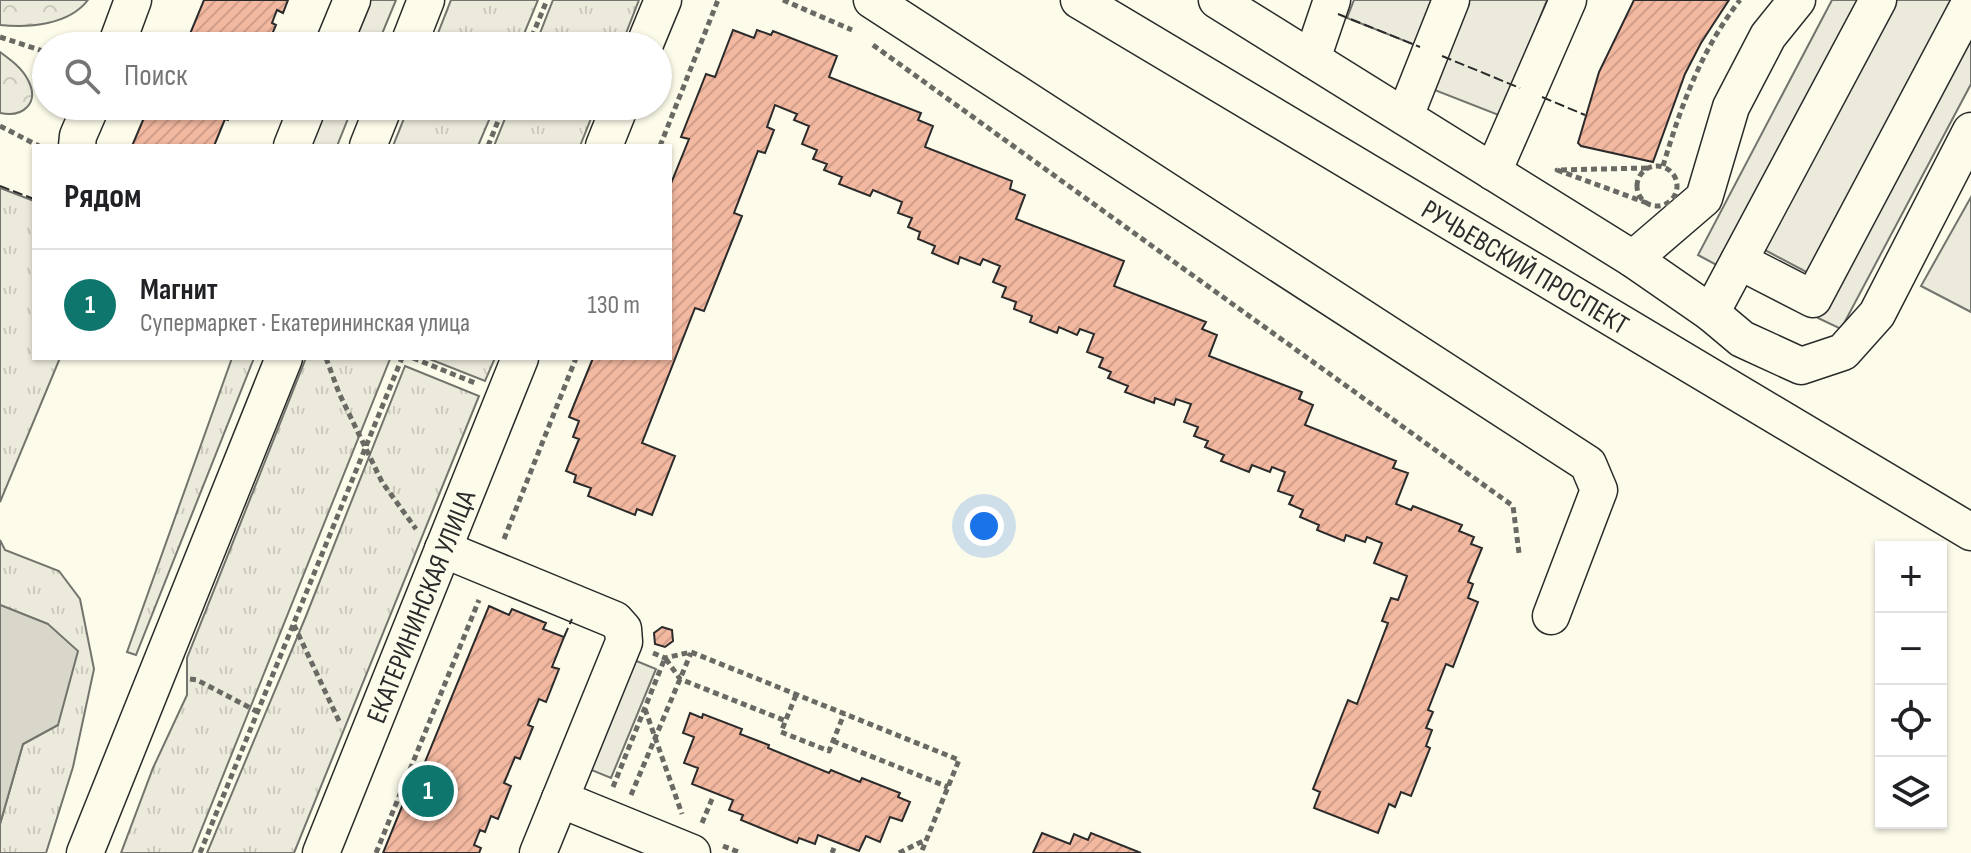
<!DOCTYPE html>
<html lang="ru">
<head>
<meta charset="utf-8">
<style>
  body { margin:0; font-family:"Sofia Sans Condensed",sans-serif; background:#f6f6f6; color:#202124 }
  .controls { position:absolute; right:24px; bottom:24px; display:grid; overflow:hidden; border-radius:0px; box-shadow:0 2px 6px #0004 }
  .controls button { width:72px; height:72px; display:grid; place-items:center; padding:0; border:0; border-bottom:2px solid #e0e0e0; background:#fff; color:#202124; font:40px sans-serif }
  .you { position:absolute; left:984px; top:526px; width:28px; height:28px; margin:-20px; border:6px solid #fff; border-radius:50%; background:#1a73e8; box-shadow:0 0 0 12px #1a73e833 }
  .badge { display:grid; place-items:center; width:52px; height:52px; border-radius:50%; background:#0f766e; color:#fff; font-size:26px; font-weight:700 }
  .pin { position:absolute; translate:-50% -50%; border:4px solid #fff; box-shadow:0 2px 8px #0006 }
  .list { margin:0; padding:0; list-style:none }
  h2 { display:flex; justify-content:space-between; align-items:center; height:104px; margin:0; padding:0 32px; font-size:34px }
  h2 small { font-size:26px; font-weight:400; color:#757577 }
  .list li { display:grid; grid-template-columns:52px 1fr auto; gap:24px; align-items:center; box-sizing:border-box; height:112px; padding:0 32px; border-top:2px solid #e0e0e0 }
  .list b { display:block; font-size:30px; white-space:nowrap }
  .list p { margin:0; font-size:26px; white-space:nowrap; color:#757577 }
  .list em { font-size:26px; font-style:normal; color:#757577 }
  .icon { flex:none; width:44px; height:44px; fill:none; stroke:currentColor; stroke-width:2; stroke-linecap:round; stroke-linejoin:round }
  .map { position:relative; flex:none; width:1971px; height:853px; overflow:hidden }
  .search { position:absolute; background:#fff; box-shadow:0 2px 6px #0004; left:32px; top:32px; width:640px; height:88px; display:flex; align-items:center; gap:20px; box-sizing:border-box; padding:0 28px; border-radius:44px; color:#757577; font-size:30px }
  .panel { position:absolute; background:#fff; box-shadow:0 2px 6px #0004; left:32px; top:144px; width:640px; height:216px; border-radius:0px }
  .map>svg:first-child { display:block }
</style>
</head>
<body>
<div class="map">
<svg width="1971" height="853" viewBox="0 0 1971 853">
  <defs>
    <pattern id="grass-tufts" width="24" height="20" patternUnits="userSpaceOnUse" patternTransform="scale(2)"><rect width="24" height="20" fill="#ecebdb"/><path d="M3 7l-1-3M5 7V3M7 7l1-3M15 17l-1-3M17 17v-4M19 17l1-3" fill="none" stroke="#cbcabc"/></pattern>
    <pattern id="park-crowns" width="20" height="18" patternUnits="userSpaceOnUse" patternTransform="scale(2)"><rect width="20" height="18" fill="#ecebdb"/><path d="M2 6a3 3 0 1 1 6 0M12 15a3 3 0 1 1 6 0" fill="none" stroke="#cbcabc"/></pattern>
    <pattern id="building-hatch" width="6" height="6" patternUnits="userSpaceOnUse" patternTransform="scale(2)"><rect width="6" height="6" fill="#f2b8a0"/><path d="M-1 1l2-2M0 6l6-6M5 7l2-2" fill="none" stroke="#d09e8a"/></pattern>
  </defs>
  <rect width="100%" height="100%" fill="#fdfbea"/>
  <!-- grass -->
  <path fill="url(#grass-tufts)" stroke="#74746e" stroke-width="2" d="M451,0H538L519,46H433Z
    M553,0H639L621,46H535Z
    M409,106H495L478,146H393Z
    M510,106H596L580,146H494Z
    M0,188L34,201V358H60L0,502Z
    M232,358H254L136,655L127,652Z
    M306,358L390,359L192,853H121L153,768L187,695V658Z
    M427,358H495L485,381Z
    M405,366L479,396L294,853H207L306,616Z
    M0,540L5,550L59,571L80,599L94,669L73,767L46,853H0V824L23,744L58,725L48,624L0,605Z"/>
  <!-- park -->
  <path fill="url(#park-crowns)" stroke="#74746e" stroke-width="2" d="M0,0H88C69,25 29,28 0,25Z
    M0,52C11,60 22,68 28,80C40,103 23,118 0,113Z"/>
  <!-- parking -->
  <path fill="#eceadb" stroke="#74746e" stroke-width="2" d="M367,0H396L377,46H349Z
    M1354,0H1433L1415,45L1347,18Z
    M1468,0H1547L1501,116L1432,89Z
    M1832,0H1864L1722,268L1698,255Z
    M1896,0H1956L1810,274L1763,249Z
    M1971,30V84L1841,329L1818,318Z
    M324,106H353L337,146H307Z
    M1971,197V312L1921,286Z
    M634,660L656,669L611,778L589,769Z"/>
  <!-- water -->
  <path fill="#d8d7c9" stroke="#74746e" stroke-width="2" d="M0,605L48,624L78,651L58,725L23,744L0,824Z"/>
  <!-- building -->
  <path fill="url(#building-hatch)" stroke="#2b2b2b" stroke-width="2" d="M204,0H288L283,13L277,10L272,23L276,25L267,46H185Z
    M1634,0H1729L1701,43L1685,74L1653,162L1581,146L1578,143L1599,72Z
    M733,30L754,38L757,30L771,35L773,31L837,56L829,77L921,113L918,120L933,126L925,147L1012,181L1010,189L1025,195L1016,219L1124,261L1114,286L1206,322L1202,329L1217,335L1209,356L1302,392L1299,399L1313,405L1305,425L1396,461L1393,468L1408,473L1396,504L1411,510L1413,506L1462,525L1459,531L1474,537L1471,544L1482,548L1468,582L1473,584L1468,598L1478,602L1453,667L1446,664L1428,710L1433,712L1426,728L1432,730L1426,746L1430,748L1411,796L1401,792L1395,807L1389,804L1378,833L1314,808L1320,792L1313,789L1348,700L1357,704L1388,623L1382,621L1391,598L1398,600L1407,576L1374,563L1382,543L1367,537L1365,542L1346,535L1344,541L1317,530L1319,525L1300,517L1303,510L1289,504L1293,496L1278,491L1285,472L1272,467L1270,472L1252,465L1249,472L1221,461L1224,455L1205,447L1208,441L1194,436L1198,427L1184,422L1191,404L1176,399L1174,405L1155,398L1154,403L1125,392L1128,386L1108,378L1111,372L1099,367L1103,358L1087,352L1094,334L1080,329L1077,335L1059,327L1057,333L1030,322L1032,316L1014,309L1016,302L1002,297L1006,287L993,282L1000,266L983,259L980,265L960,257L958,264L932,253L935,246L918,239L920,232L908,227L912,218L898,213L902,202L873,190L870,196L839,184L842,177L824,170L827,164L813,159L817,150L802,144L809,126L794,120L797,114L775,105L767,127L774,130L765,153L758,151L734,213L742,216L704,311L695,308L642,443L675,456L652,515L637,509L635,515L588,496L591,488L574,482L576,475L566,471L579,439L573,437L579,421L569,417L593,358H670V186L689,139L681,137L706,74L715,77Z
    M149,106H244L242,112L234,108L228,120L225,119L214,146H132Z
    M489,606L509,615L512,609L546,623L543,629L564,637L552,667L559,669L546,702L539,699L528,725L533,727L520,759L515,757L504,783L511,786L498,819L491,816L485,832L480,830L474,845L481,848L479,853H383L405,799L409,801Z
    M662,627L672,630L673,641L665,647L655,644L654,633Z
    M690,713L702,718L703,714L742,729L740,734L769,745L768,748L829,773L831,770L860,782L862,778L900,793L898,797L910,802L902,821L890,817L880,842L866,836L859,851L818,835L815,844L799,838L797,843L741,820L743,815L729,810L733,800L692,784L698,768L684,763L694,737L683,733Z
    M1042,833L1070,844L1074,834L1088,840L1091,833L1141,853H1033Z"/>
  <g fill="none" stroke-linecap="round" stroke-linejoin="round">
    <defs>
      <g id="minor">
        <path d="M872,0L1588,464L1599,490L1551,616"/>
        <path id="s1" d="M1079,0L1971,532"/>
        <path d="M1217,0L1633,259L1711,313L1742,339L1801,366L1843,352L1877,314L1971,131"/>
        <path d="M116,46L133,0"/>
        <path d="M333,46L352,0"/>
        <path d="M408,46L426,0"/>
        <path d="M644,46L663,0"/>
        <path d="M1312,59L1332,0"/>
        <path d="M1405,116L1451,0"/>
        <path d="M77,146L78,136L91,106"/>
        <path d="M292,146L308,106"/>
        <path d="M368,146L384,106"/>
        <path d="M604,146L620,106"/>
        <path d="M1493,172L1568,0"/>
        <path d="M1633,259L1704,198L1731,107L1768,36L1797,0"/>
        <path d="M1739,261L1813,299L1971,1"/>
        <path d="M1711,313L1878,0"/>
        <path d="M443,549L615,620L623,629L624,642L538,853"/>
        <path d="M560,799L692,853"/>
        <path d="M85,853L284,358"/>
        <path id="s2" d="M321,853L520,358"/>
      </g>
    </defs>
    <!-- minor casing -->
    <use href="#minor" stroke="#2b2b2b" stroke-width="39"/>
    <!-- path -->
    <path stroke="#6a6964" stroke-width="5" stroke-dasharray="6 4" stroke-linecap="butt" d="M783,0L852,30
      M0,37L46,52
      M873,45L1513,506L1519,553
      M528,46L547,0
      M0,126L39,146
      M488,146L504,106
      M660,146L718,0
      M1637 186a20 20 0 1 1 40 0a20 20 0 1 1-40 0Z
      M1663,166C1681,106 1701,50 1740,0
      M1647,168L1557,170L1647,203
      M326,358L339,393L382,482L416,529
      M413,358L475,383
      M504,539L576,358
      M294,625L339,721
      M653,653L665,658L691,652L959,760L921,853
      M666,659L680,679L786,721
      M190,679L197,680L258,712
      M796,695L781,732L829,751L844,714
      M645,709L682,814
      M833,741L948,787
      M613,787L665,658
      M631,795L691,653
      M702,823L712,799
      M723,846L741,853
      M200,853L402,358
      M376,853L479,600
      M832,853L834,848
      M899,853L927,839"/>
    <!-- minor -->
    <use href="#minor" stroke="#fdfbea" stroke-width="36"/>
    <!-- fence -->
    <path stroke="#2b2b2b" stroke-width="2" stroke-dasharray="10 4" stroke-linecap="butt" d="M1338,14L1420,47
      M1442,56L1520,88
      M1542,97L1585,115
      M0,186L34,199
      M564,637L572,619"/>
  </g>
  <g text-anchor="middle" stroke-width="6" stroke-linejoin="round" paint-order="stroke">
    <!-- street labels -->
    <g font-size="28" fill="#2b2b2b" stroke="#fdfbea">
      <text dy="10" stroke="none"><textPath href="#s1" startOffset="520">РУЧЬЕВСКИЙ ПРОСПЕКТ</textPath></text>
      <text dy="10" stroke="none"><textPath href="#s2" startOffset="266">ЕКАТЕРИНИНСКАЯ УЛИЦА</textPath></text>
    </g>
  </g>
</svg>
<div class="controls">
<button>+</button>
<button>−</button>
<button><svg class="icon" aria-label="locate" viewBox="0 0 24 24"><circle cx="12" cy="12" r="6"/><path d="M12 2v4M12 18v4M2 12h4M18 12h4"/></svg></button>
<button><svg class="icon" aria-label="layers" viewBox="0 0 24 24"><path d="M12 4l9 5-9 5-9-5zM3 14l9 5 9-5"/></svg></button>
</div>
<div class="you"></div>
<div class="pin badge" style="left:428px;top:791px">1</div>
<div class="search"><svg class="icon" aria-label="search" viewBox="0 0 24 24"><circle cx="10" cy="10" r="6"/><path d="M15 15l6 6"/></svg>Поиск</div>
<section class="panel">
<h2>Рядом<small></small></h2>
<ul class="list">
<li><span class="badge">1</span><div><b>Магнит</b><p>Супермаркет · Екатерининская улица</p></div><em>130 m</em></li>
</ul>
</section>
</div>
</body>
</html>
